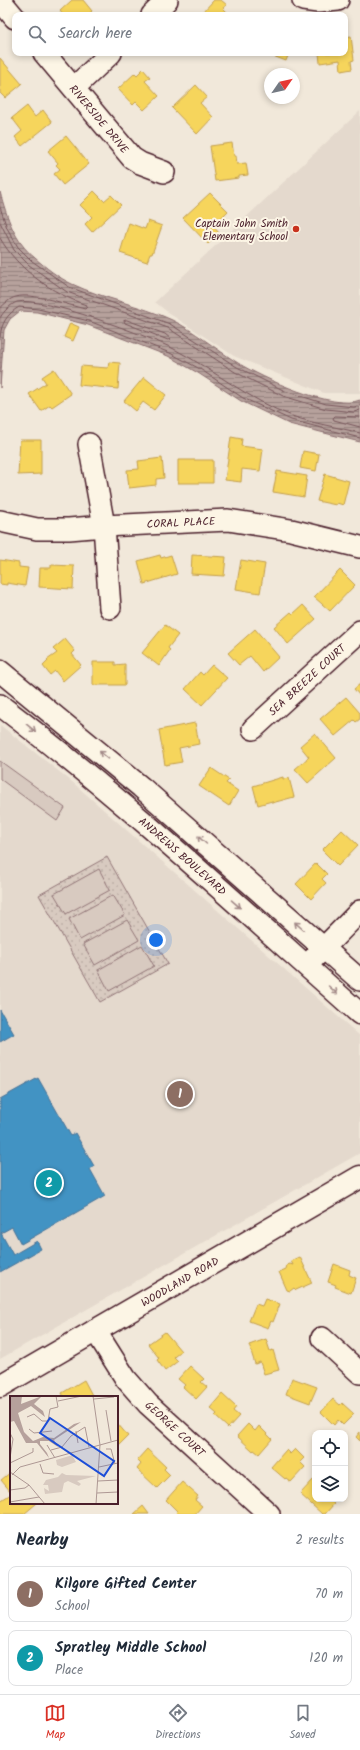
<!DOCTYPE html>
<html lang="en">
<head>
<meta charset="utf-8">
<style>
  body { margin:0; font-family:Kalam,sans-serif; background:#f6f6f7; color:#1f2937 }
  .controls { position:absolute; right:12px; bottom:12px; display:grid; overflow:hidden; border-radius:8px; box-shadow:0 2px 6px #0003 }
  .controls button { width:36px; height:36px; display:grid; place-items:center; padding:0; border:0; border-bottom:1px solid #e0e1e3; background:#fff; color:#1f2937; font:20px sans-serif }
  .compass { position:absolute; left:264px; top:68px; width:36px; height:36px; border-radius:50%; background:#fff; box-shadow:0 2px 6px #0003; rotate:56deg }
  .you { position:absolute; left:156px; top:940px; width:14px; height:14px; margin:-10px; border:3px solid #fff; border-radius:50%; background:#1a73e8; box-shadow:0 0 0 6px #1a73e833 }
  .badge { display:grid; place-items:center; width:26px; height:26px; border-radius:50%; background:#d93025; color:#fff; font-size:13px; font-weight:700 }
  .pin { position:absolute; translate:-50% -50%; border:2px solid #fff; box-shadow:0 1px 4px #0006 }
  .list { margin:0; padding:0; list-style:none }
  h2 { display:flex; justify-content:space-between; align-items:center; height:52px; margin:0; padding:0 16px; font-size:17px }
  h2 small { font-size:13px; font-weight:400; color:#747a83 }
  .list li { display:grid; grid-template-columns:26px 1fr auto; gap:12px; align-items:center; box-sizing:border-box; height:56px; margin:0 8px 8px; padding:0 8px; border:1px solid #e0e1e3; border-radius:8px }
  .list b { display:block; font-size:15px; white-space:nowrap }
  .list p { margin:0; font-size:13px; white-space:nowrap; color:#747a83 }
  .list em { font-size:13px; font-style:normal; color:#747a83 }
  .icon { flex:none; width:22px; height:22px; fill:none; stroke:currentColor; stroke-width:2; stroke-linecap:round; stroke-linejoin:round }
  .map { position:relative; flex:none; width:360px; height:1514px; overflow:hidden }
  .search { position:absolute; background:#fff; box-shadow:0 2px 6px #0003; left:12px; right:12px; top:12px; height:44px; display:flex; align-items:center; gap:10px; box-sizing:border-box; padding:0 14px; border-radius:8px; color:#747a83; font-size:15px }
  .sheet { height:180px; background:#fff }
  nav { display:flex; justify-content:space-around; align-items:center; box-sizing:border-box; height:56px; border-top:1px solid #e0e1e3; background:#fff; font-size:11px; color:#747a83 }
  nav a { display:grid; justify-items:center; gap:2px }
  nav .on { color:#d93025 }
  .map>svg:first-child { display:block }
</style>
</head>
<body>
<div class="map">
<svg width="360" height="1514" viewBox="0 0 360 1514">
  <defs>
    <pattern id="park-dots" width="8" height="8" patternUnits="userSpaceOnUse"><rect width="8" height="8" fill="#d8cac0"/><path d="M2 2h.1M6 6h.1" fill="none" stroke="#bbada5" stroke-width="1.8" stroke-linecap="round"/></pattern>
    <pattern id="water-rules" width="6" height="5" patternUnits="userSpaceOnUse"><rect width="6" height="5" fill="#b6a19c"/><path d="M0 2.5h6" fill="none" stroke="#96837f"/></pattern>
  </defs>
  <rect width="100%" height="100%" fill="#f1e8da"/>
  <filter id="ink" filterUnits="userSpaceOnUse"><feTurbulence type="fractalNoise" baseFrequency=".025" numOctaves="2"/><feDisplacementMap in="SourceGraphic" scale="8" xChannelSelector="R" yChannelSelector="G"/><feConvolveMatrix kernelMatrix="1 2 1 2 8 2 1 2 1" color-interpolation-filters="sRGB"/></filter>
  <g filter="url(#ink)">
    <!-- built -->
    <path fill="#e4d9cd" d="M360,111V393H324L234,356L170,314L155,302Z
      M0,725L71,781L360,1036V1153L0,1359Z"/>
    <!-- park -->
    <path fill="url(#park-dots)" stroke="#917476" d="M107,857L168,964L100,1002L39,895Z"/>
    <!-- pitch -->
    <path fill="#d8cac0" stroke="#917476" d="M0,761L65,808L57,821L0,779Z
      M99,869L110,890L66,914L54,894Z
      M113,895L125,915L80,940L69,919Z
      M127,920L139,940L95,965L83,944Z
      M142,945L154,966L109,991L98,970Z"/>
    <!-- water -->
    <path fill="url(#water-rules)" stroke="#8b6d6f" d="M0,192C7,217 14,241 35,258C45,267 59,278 72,284C104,299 140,305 172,320C193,330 217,350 238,363C262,378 334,411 360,400V442L289,424L241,401L198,373L168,356L88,325L37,312L20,311L10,319L4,330L0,388Z"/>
    <!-- homes -->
    <path fill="#f6d55c" stroke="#c29e4d" d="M72,0H83L92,11L88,15H63L60,11Z
      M214,0H221L227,5L223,8L230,15H200Z
      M351,36L354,60L351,61L352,69L341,71L340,60L320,63L319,53H345V37Z
      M265,53H289L286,61Z
      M0,58L22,84L5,98L0,93Z
      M143,69L150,77L145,81L159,96L144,110L136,102L133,105L118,89L135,73L137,75Z
      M196,85L207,97L200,103L213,117L197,134L172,108Z
      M27,106L35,117L43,110L52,122L22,146L15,137L22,131L12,118Z
      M66,136L89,164L63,185L54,174L60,169L56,165L58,163L48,151Z
      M232,143L234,156H236L237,164L246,163L248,175L239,176V178L215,181L210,146Z
      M94,191L104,201L111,195L121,205L92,232L85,224L92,217L80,205Z
      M210,193L228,211L213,226L219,233L208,244L183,218Z
      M148,221L162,226L152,254H150L147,262L120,253L129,223L145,229Z
      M70,323L79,327L73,341L64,337Z
      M109,362L120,363L118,389L79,385L81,366L108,368Z
      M54,369L71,394L52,407L50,405L41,411L29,394L46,383L42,377Z
      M144,377L166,395L154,410L143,402L136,411L124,401Z
      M231,437L242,439L241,446L263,449L260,471L242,469L241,482L225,480Z
      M20,440H41V474L18,475Z
      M303,451L319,454L316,471L300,468Z
      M162,458L164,478L156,479V485L129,488L127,470L139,469L138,461Z
      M178,460H213V483H178Z
      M277,471L307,476L304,497L273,492Z
      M325,474L349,481L343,505L337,503L336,505L317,501Z
      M160,555L161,558L171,555L177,574L144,584L138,561Z
      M192,555L226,557L224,576L191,574Z
      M0,560L19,563V567L28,568L25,586L7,583V585L0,584Z
      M241,560L265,564L260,593L236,589Z
      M51,565L74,566L73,589L39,587L40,568H51Z
      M340,570L355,585L330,611L314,597Z
      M303,605L316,619L288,644L274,627L291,612L293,614Z
      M165,625L178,635L168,648L170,650L159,666L142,653Z
      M255,629L279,657L263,672L250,656L239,665L228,653Z
      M65,639L75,651L72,654L81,665L63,681L55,671L50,675L43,666L48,661L47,660L57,653L53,649Z
      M93,662H115V665L125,664V685H93Z
      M212,665L227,678L202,705L185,689L200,672L203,675Z
      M360,684V696L354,689Z
      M346,697L360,713V719L356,722L354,720L335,736L320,719Z
      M195,723L199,744L179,748L182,762L165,765L159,730Z
      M315,733L336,758L308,783L295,769L309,757L300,746Z
      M211,768L229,780L226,783L238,791L229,806L199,786Z
      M283,777V779L289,778L294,797L272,803V801L258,805L253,786Z
      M342,830L358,845L338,866L322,850Z
      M316,863L327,874L322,879L326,883L311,899L296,884Z
      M300,1257L312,1283L296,1290L294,1288L290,1291L287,1290L279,1272L286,1269L287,1265L290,1264L293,1265L291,1261Z
      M334,1264L350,1270L349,1275L356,1278L351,1293L335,1287L336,1285L328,1282Z
      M265,1299L280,1304L273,1322L271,1321L268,1328L249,1321L256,1304L262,1306Z
      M165,1332L181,1351L174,1357L178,1361L165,1371L157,1360L159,1358L148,1344Z
      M266,1339L270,1351L273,1350L279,1370L264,1374L260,1362L255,1364L249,1345Z
      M190,1366L204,1379L201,1382L207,1387L196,1399L183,1387L185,1385L178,1379Z
      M292,1378L317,1387L310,1403L286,1394Z
      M84,1380L93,1397H64L62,1393Z
      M222,1394L236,1407L233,1411L239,1416L228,1428L215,1416L217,1414L210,1408Z
      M333,1399L340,1405L342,1403L354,1414L343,1425L338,1420L334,1425L321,1412Z
      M117,1423L128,1436L117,1447Z
      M248,1424L255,1431L259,1426L272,1439L259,1454L254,1450L253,1451L237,1436Z
      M360,1432V1441L356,1437Z
      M147,1449L166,1467L164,1469L170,1475L157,1488L137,1469L141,1464L137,1460Z
      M295,1449L304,1458L300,1462L305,1467L291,1482L286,1478L285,1479L271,1467L286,1450L290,1454Z
      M11,1472V1492L1,1480Z
      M315,1478V1499H329L334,1504L325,1514H322L300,1494Z
      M182,1482L198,1496L195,1500L202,1506L195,1514H178L176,1512L177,1511L166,1500Z
      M11,1494V1503H37L24,1514H0V1501Z
      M143,1506L149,1514H134Z"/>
    <!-- schools -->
    <path fill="#4393c3" stroke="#457095" d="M0,1010L14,1034L0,1042Z
      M38,1078L71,1136L75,1133L94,1166L90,1169L105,1196L21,1244L12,1227L1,1233L13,1255L37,1241L41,1249L0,1272V1099Z"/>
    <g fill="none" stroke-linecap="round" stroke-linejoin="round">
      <!-- shore -->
      <path stroke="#755358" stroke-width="1" d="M0,207L7,228L18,247L32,261L69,287L170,324L237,367L285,391L326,404L354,407L360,405
        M0,222L14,250L29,265L67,292L168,328L235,372L283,396L326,409L354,412L360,410
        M0,238C18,270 52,293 86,305L87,307L85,309C68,305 32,292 16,297C10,298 5,304 0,308
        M0,318C3,312 11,304 17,302C42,296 148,336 174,349C214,370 249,400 292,416C314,424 338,427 360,433
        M127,320L165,334L171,339L168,340L125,323L124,321Z
        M0,337C1,324 7,314 19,307L38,309L89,321L170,353L200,369L243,398L291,420L360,438
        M360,417L335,416L333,418L334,420L360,427"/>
      <defs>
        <g id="minor">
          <path d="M0,0L15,18"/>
          <path d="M303,0L318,2L338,0"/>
          <path d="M152,15L167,0"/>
          <path id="s1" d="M44,53L132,158L140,163L164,172"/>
          <path d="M74,88L111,53"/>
          <path d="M89,444L104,526L110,608"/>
          <path id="s2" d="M0,521L37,529H69L104,526L228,520L291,530L360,547"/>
          <path d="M0,671L141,787L360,980"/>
          <path id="s3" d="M0,705C126,801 242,909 360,1014"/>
          <path id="s4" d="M253,729L360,631"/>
          <path d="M314,958L360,911"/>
          <path id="s5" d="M95,1330L126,1379L148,1404L269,1514"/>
          <path d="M322,1338L360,1373"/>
        </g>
        <g id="major">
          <path id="s6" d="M0,1386L360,1177"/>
        </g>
      </defs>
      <!-- minor casing -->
      <use href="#minor" stroke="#4a1f2b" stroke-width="24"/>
      <!-- major casing -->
      <use href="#major" stroke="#4a1f2b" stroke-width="25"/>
      <!-- minor -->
      <use href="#minor" stroke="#fcf5e5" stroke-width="21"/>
      <!-- major -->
      <use href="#major" stroke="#fcf5e5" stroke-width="22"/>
    </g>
    <!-- one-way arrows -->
    <defs><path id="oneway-shaft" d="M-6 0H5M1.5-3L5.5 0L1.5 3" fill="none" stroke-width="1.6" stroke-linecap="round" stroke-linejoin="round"/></defs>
    <g stroke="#a38a88">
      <use href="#oneway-shaft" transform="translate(31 728) rotate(39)"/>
      <use href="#oneway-shaft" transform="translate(104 755) rotate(-140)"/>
      <use href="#oneway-shaft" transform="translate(202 840) rotate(-138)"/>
      <use href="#oneway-shaft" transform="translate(236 904) rotate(41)"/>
      <use href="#oneway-shaft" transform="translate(299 926) rotate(-138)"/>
      <use href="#oneway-shaft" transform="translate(333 990) rotate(42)"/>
    </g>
  </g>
  <!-- markers -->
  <circle fill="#c8321e" stroke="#fcf5e5" stroke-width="1.5" cx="296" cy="229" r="4"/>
  <g text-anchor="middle" stroke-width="4" stroke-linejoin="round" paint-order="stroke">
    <!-- street labels -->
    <g font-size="11" fill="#4a1f2b" stroke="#fcf5e5">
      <text dy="4" stroke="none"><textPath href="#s1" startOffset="86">RIVERSIDE DRIVE</textPath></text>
      <text dy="4" stroke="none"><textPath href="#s2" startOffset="182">CORAL PLACE</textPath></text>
      <text dy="4" stroke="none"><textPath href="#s4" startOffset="73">SEA BREEZE COURT</textPath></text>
      <text dy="4" stroke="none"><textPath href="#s3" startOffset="237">ANDREWS BOULEVARD</textPath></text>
      <text dy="4" stroke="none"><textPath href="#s6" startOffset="208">WOODLAND ROAD</textPath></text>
      <text dy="4" stroke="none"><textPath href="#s5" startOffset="128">GEORGE COURT</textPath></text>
    </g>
    <!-- poi labels -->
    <g font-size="11" fill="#4a1f2b" stroke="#fcf5e5" text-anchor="end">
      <text x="288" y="227">Captain John Smith<tspan x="288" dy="13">Elementary School</tspan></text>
    </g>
  </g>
  <!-- overview -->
  <g transform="translate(10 1396)">
    <rect width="108" height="108" fill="#f1e8da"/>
    <path d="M52,77L56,79L86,80L67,85L71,88L69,90L58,85L54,87L52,96L35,98L34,92L39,95L38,89H33L36,84L48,81Z" fill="#d8cac0"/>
    <path d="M66,58L62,59L66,66L52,71L47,69L46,64Z" fill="#d8cac0"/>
    <path d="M1,0H12L11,8L32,0L24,8L33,15L35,21L21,10L8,17L14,36L23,45L33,41L44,42L64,28L71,26L44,44L48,51L39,45H30V48L37,57L39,62L27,47H16L4,25L0,26Z" fill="#b6a19c"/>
    <path fill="none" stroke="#ae9894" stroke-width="1" d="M83,0L90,49L86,108M84,3L104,1M48,5L72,0M108,10V23M96,14L101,45M17,21L24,18L32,25H38L40,13L48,11L46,0M19,33L24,37L42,35M66,35L68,47M0,37L3,43L0,62M37,49L45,62M96,53H101L105,68M41,54L52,51L61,40L75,31L79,51M0,67L23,56V52M30,68L33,77L44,78M89,71L108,67M0,76L19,89L35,108M2,79L10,71L108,44M88,85L108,84M0,94L15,92L19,89M87,97L108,96M0,106L29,101"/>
    <path fill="#1d4ed8" fill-opacity="0.15" stroke="#1d4ed8" stroke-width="2" d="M40,22L104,65L94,80L30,37Z"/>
    <rect width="108" height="108" fill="none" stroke="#4a1f2b" stroke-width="2"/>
  </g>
</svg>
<div class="controls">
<button><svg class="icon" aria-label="locate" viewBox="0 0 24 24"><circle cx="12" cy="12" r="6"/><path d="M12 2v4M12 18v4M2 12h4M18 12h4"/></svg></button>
<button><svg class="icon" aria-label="layers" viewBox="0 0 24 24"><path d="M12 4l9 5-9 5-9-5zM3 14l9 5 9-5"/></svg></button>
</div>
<svg class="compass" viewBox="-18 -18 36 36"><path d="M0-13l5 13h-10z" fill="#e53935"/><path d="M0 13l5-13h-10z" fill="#747a83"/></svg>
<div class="you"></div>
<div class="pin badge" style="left:180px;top:1094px;background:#8d6e63">1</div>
<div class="pin badge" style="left:49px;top:1183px;background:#0f9aa8">2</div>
<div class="search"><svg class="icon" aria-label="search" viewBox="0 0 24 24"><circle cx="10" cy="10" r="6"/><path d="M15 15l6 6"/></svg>Search here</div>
</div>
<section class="sheet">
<h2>Nearby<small>2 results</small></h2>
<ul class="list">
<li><span class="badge" style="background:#8d6e63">1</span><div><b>Kilgore Gifted Center</b><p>School</p></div><em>70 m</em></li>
<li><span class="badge" style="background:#0f9aa8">2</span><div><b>Spratley Middle School</b><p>Place</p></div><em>120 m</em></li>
</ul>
</section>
<nav>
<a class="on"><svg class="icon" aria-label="map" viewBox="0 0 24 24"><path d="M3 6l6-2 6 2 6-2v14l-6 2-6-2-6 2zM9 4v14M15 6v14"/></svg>Map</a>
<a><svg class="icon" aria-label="directions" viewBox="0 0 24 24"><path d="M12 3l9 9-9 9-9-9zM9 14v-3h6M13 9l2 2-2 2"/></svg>Directions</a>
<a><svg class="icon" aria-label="saved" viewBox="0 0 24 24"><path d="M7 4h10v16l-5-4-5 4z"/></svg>Saved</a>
</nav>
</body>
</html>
